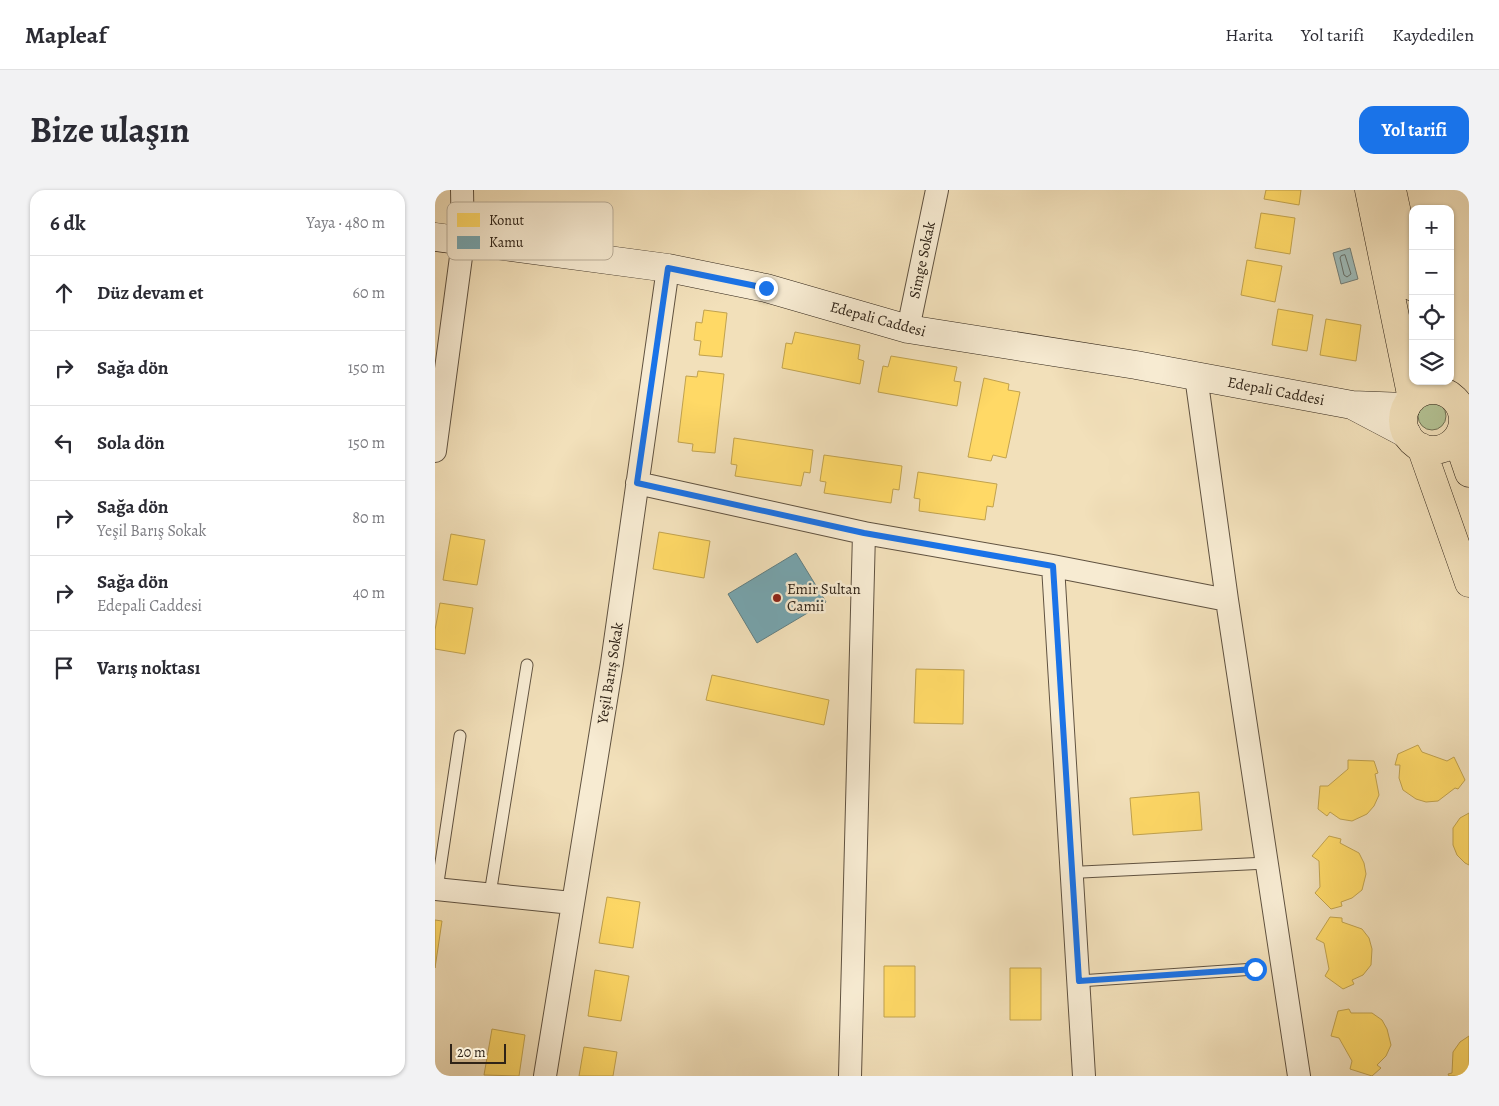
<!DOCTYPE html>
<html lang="tr">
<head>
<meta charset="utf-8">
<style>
  body { margin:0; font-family:Alegreya,serif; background:#f2f2f3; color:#2b2b33 }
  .controls { position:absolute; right:15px; top:15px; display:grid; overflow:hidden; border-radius:10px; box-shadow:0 1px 4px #0004 }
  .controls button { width:45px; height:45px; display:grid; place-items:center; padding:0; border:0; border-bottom:1px solid #e1e1e2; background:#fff; color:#2b2b33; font:25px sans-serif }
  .scale { position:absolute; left:15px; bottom:12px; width:56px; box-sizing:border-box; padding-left:5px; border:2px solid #2f2317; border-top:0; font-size:14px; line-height:18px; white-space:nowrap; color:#2f2317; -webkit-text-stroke:4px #f7ebd2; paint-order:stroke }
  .stop { position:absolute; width:15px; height:15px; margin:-11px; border:4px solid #1a73e8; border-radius:50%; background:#fff }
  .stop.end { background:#1a73e8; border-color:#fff; box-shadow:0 1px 5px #0008 }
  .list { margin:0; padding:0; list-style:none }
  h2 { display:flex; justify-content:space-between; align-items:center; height:65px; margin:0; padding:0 20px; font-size:21px }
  h2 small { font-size:16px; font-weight:400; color:#7c7c81 }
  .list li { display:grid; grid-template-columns:32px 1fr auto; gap:15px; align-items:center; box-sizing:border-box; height:75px; padding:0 20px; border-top:1px solid #e1e1e2 }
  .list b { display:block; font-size:19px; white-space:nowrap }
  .list p { margin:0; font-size:16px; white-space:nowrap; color:#7c7c81 }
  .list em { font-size:16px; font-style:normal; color:#7c7c81 }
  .icon { flex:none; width:28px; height:28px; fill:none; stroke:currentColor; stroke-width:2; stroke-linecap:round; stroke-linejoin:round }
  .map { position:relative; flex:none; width:1034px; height:886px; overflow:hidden; border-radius:15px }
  header { display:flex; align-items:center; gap:30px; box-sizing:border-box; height:70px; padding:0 25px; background:#fff; border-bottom:1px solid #e1e1e2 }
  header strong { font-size:24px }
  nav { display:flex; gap:28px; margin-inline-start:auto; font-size:18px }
  .intro { display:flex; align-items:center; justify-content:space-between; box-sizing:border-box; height:120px; padding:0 30px }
  h1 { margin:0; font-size:35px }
  .button { padding:12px 22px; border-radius:15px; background:#1a73e8; color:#fff; font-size:18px; font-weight:700 }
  main { display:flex; gap:30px; padding:0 30px }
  aside { flex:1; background:#fff; border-radius:15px; box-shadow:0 1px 4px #0004 }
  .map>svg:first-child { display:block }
</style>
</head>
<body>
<header>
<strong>Mapleaf</strong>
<nav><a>Harita</a><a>Yol tarifi</a><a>Kaydedilen</a></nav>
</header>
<div class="intro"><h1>Bize ulaşın</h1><a class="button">Yol tarifi</a></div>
<main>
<aside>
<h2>6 dk<small>Yaya · 480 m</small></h2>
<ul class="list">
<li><svg class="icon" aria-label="ahead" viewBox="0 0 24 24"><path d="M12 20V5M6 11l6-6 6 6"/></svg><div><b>Düz devam et</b></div><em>60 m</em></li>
<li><svg class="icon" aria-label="right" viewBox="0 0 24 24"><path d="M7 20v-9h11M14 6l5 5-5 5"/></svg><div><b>Sağa dön</b></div><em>150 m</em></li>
<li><svg class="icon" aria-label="left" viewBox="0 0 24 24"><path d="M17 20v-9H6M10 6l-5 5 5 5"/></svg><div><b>Sola dön</b></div><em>150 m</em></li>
<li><svg class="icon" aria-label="right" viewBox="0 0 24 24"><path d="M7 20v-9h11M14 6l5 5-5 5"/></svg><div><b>Sağa dön</b><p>Yeşil Barış Sokak</p></div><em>80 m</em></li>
<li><svg class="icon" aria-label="right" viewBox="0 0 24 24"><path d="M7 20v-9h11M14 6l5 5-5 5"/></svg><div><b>Sağa dön</b><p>Edepali Caddesi</p></div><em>40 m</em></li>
<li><svg class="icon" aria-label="arrive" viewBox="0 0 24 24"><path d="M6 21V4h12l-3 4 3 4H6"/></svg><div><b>Varış noktası</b></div></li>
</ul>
</aside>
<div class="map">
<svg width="1034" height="886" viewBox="0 0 1034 886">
  <rect width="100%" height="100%" fill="#f2e0ba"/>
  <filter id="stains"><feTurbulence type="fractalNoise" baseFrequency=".004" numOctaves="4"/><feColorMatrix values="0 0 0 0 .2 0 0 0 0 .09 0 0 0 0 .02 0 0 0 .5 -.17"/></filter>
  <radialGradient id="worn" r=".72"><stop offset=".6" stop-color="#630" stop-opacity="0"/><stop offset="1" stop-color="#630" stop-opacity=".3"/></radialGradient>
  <!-- green -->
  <path fill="#b4c395" stroke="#727356" d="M983 226a14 14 0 1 1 28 0a14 14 0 1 1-28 0Z"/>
  <!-- water -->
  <path fill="#9ebbb9" stroke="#727e78" d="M915,58L923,89L906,94L898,63Z"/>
  <!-- homes -->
  <path fill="#ffd966" stroke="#c1a24e" d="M831,0H866L864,15L829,9Z
    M826,23L860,28L855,64L820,58Z
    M812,70L847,76L840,112L806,105Z
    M843,119L878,125L872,161L837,155Z
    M269,120L292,123L287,167L264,165L266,151L259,150L261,132L267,133Z
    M891,129L926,135L921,171L885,165Z
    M360,142L425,155L423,169L429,171L425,194L347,178L351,153L357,154Z
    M456,166L522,177L519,191L526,192L522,216L443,202L448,176L453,177Z
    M263,181L289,184L280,263L257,261L258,254L243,252L251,186L262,187Z
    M549,188L574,194L573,200L585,202L571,268L558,265L556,271L533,267Z
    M299,248L378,260L375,283L369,282L366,296L300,286L302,275L296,274Z
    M389,265L467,276L464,300L458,299L456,313L389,303L391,292L385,291Z
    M483,282L562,294L558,317L552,316L550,330L484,321L485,309L479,308Z
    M224,342L275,351L269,388L218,379Z
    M16,344L50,350L42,395L8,390Z
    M5,413L38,418L30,464L0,459V440Z
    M481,479L529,480L528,534L479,533Z
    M277,485L394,510L389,535L271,510Z
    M983,555L987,562L1012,571L1019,567L1030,590L1023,599L1020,598L1003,611L991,612L981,609L968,600L964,588L965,575H960L963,564Z
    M913,570L939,571L943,583L940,584L944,605L939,616L932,624L917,631L905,629L895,622L892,626L883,619L885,596H893L913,579Z
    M764,602L767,640L698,645L695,608Z
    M1034,623V675L1030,673L1022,665L1018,655V638L1025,628Z
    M894,646L906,649L905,653L924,663L929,673L931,684L927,700L917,708L906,712L907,716L896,719L880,703L885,697L884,671L877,666Z
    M172,707L205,712L198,758L164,753Z
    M895,727L907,728V732L927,739L934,748L937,759L936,775L928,785L917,790L919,794L908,799L890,786L894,779L889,753L881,749Z
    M0,730L7,731L0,778Z
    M449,776H480V827H449Z
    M575,778H606V830H575Z
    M160,780L194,786L186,831L153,826Z
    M914,819L916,823H937L947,830L952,839L956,855L951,866L942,875L946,878L937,886L915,879L917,871L904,848L896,846L903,821Z
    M57,839L90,845L84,886L49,885Z
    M1034,846V886H1014L1013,884L1017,883L1018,862L1025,852Z
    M149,857L182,862L178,886H144Z"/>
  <!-- public -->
  <path fill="#76a5af" stroke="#617e81" d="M361,363L391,412L322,453L293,404Z"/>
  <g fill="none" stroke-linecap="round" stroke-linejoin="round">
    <!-- shore -->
    <path stroke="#666f68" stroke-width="1" d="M910,65L916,84L912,87L909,85L905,68L906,66Z"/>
    <defs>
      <path id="service" d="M647,682L832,673
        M2,699L25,546
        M55,704L92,475
        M644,791L820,779"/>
      <path id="minor" d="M473,139L502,0
        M761,186L792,410L864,886
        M1028,233L1034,234
        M0,261L28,52L27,0
        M202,293L429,343L618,376L792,410
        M618,376L649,886
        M0,699L137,713
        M110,886L177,473L233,78
        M415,886L429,343"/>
      <path id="secondary" d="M0,47L233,78L331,98L473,139L701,175L917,215
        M971,217L917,215L972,244"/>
      <path id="primary" d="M934,0L977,209
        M957,0L978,97
        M968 230a30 30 0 1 1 60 0a30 30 0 1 1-60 0Z
        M1022,248L1034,283
        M986,257L1034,393"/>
    </defs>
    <!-- service casing -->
    <use href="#service" stroke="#605240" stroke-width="13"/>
    <!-- minor casing -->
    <use href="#minor" stroke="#605240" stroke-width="24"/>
    <!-- secondary casing -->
    <use href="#secondary" stroke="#2f2317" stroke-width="29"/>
    <!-- primary casing -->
    <use href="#primary" stroke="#2f2317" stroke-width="29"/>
    <!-- service -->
    <use href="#service" stroke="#f7ebd2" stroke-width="11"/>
    <!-- minor -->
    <use href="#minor" stroke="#f7ebd2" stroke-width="22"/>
    <!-- secondary -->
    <use href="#secondary" stroke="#f7ebd2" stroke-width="28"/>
    <!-- primary -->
    <use href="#primary" stroke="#f2e0ba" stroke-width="28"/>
  </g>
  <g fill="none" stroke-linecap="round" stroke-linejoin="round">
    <!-- route -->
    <path stroke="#1a73e8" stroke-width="6" d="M331,98L233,78L202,293L429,343L618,376L644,791L820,779"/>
  </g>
  <!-- markers -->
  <circle fill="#8f2418" stroke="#f7ebd2" stroke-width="2" cx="342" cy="408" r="5"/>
  <g text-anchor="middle" stroke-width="5" stroke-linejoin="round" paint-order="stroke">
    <!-- street labels -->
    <g font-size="15" fill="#2f2317" stroke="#f7ebd2">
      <text transform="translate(487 70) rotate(-78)" y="5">Simge Sokak</text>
      <text transform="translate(443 129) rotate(15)" y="5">Edepali Caddesi</text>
      <text transform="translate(841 201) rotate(11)" y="5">Edepali Caddesi</text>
      <text transform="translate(175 483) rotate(-81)" y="5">Yeşil Barış Sokak</text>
    </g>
    <!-- poi labels -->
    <g font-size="15" fill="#2f2317" stroke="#f7ebd2" text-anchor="start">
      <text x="352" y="404">Emir Sultan<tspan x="352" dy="17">Camii</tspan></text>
    </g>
  </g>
  <!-- legend -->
  <rect x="12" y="12" width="166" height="58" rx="8" fill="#f7ebd2" stroke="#bbaf9a" stroke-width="1"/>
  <rect x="22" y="23" width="23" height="14" fill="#ffd966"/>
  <rect x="22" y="46" width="23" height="13" fill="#76a5af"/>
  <g font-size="14" fill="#2f2317">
    <text x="54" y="35">Konut</text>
    <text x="54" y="57">Kamu</text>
  </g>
  <rect width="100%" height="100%" filter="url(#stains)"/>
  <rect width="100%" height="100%" fill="url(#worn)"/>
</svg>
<div class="controls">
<button>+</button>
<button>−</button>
<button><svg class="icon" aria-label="locate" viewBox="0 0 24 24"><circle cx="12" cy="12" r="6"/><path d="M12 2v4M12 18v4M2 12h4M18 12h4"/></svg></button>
<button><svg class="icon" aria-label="layers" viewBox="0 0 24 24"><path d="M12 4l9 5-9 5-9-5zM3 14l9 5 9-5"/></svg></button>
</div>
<div class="scale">20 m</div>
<div class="stop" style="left:820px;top:779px"></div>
<div class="stop end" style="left:331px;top:98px"></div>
</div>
</main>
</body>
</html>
